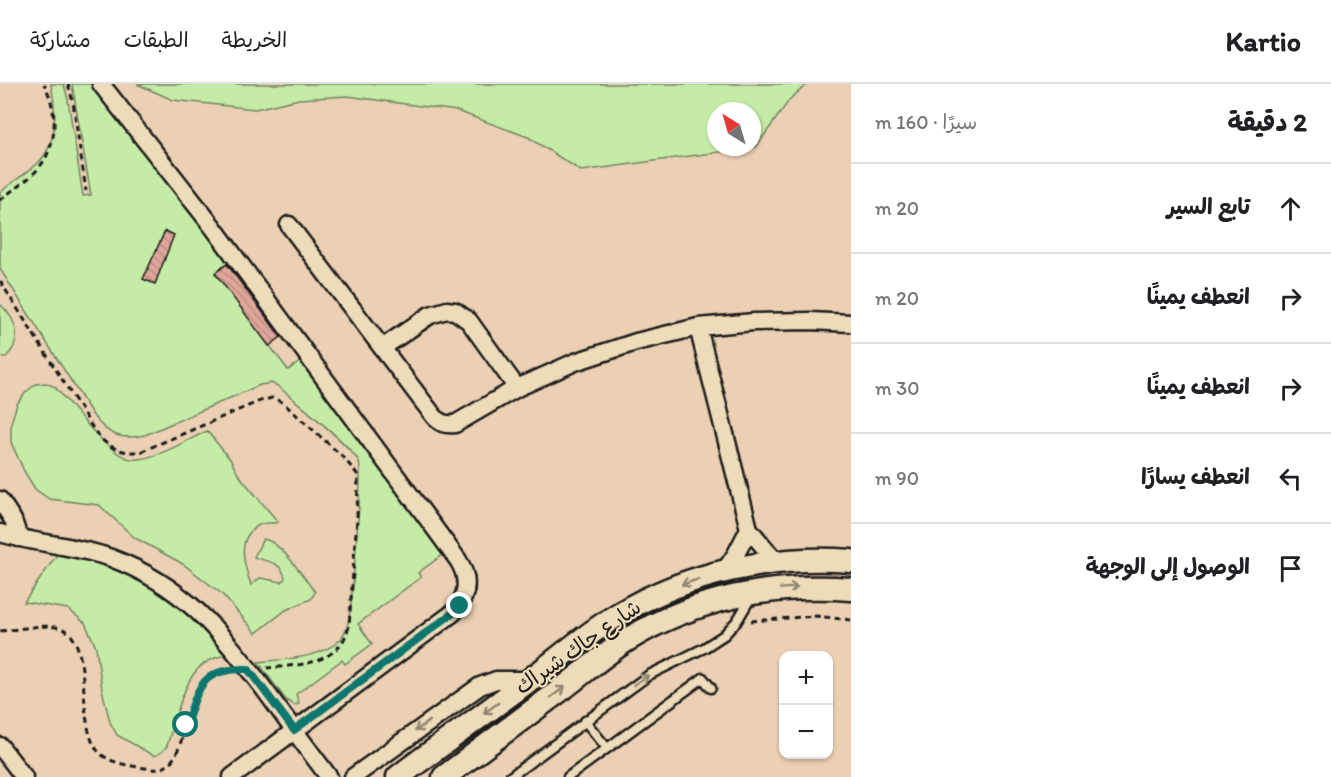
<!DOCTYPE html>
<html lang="ar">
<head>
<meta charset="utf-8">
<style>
  body { margin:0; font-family:Itim,"Playpen Sans Arabic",sans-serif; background:#f6f6f6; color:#202124; direction:rtl }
  .controls { position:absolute; right:18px; bottom:18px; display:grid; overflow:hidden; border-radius:12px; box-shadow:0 2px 4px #0004 }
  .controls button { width:54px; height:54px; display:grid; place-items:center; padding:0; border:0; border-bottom:2px solid #e0e0e0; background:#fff; color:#202124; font:30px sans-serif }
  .compass { position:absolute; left:707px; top:18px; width:54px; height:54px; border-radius:50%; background:#fff; box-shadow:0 2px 4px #0004; rotate:323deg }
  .stop { position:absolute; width:18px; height:18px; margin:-14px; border:4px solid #0f766e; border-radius:50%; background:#fff }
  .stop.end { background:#0f766e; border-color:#fff; box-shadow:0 2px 6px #0008 }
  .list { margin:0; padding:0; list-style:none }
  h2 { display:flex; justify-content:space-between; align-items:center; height:78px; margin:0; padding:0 24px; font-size:26px }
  h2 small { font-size:20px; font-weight:400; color:#757577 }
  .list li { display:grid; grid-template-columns:39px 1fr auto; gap:18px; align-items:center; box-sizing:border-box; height:90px; padding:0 24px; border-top:2px solid #e0e0e0 }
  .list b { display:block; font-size:22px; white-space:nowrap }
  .list em { font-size:20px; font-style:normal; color:#757577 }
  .icon { flex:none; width:33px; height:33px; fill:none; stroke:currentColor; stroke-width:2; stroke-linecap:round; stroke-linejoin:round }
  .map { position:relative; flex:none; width:851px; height:693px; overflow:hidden; direction:ltr }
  header { display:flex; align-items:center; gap:36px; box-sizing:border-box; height:84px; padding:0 30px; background:#fff; border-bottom:2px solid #e0e0e0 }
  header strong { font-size:28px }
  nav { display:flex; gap:33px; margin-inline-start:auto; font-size:21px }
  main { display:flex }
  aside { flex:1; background:#fff }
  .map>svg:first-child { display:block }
</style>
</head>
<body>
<header>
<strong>Kartio</strong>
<nav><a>الخريطة</a><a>الطبقات</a><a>مشاركة</a></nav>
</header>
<main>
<aside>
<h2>2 دقيقة<small>سيرًا · 160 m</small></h2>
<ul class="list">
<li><svg class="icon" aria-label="ahead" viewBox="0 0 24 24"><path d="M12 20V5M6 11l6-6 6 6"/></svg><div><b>تابع السير</b></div><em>20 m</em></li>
<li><svg class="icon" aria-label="right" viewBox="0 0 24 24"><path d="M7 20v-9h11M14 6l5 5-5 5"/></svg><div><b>انعطف يمينًا</b></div><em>20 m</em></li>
<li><svg class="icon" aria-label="right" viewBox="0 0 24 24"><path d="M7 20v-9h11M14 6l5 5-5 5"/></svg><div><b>انعطف يمينًا</b></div><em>30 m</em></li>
<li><svg class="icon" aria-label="left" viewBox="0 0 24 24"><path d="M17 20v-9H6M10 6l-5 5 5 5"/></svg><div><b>انعطف يسارًا</b></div><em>90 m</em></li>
<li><svg class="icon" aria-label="arrive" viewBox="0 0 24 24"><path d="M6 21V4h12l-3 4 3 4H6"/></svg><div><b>الوصول إلى الوجهة</b></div></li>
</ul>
</aside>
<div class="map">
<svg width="851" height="693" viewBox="0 0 851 693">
  <defs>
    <pattern id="building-back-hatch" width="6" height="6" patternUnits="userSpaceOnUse" patternTransform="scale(1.5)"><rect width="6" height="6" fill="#dfa69a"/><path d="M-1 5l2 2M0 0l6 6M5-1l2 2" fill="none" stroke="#bf8e84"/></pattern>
  </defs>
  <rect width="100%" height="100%" fill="#ebd0b3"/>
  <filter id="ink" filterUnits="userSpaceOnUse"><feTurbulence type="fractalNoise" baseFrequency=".0167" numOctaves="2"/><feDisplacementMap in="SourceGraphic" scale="12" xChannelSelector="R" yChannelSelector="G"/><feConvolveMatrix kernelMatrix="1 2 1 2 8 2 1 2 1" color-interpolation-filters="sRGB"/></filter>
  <g filter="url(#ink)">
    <!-- green -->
    <path fill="#c5eca7" stroke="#708462" stroke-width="1.5" fill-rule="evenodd" d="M51,0H64L68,16L83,112L91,111L72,0H98L233,175L215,189L288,286L306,274L449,466L418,489L421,493L358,540L372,560L345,580L342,576L296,610L299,620L294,621L286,616L258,578C284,575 321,575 341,555C343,551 346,547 347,543C352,526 363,390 359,378C353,363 294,316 278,302L271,299L260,301L145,351C121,356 109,352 94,333L0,185V109C11,98 25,91 37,80C59,59 56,26 51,0Z
      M137,0H808L790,15L756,63L581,87L528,53L457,27L347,12L299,15L255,25L173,16ZM716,27H752V63H716Z
      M0,220C17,236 24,257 5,274L0,272Z
      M46,299L55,303C70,320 111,374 132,375C154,377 187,356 207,347L230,375L238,390L278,438C272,440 264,438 259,441C235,454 244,481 251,501L260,494L282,498L285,494C282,478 268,478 254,473L263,455C281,457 304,494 315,508L311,515L286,526L256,549L222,510L183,480L135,454L99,421L49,415L35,405L24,387L11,358V339L17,320L26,308L36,300Z
      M58,469L114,480L165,505L229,570C217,573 205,576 196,587C183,601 173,643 167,662L162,668L154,672L117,651L110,638L102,605L96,563L85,539L68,525L24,518Z"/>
    <!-- building -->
    <path fill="url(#building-back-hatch)" stroke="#1c1c1c" stroke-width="1.5" d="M165,147L174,151L155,200L143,195Z
      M227,180L281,253L269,262L215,189Z"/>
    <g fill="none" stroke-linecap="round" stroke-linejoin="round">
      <defs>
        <path id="lane" d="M585,637L607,664
          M510,693L649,591L704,564L724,551L737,537L750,515
          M568,693L703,594L711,604"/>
        <path id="street" d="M101,0L213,143L458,476C470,495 468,512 453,529L232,693
          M289,141L433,331C439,339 445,341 455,340L517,304L575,278L636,258L698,243L754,238L810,237L851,239
          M698,243L749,445L777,479
          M382,264L430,231L447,226L455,227L469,237L517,304
          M0,416L13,436L19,454
          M0,449C37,460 75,461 111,474C183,501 219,546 264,605C286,635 307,664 329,693
          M724,488L736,470L749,445
          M0,662L24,693
          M353,693L480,602L496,596H530"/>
        <path id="secondary" d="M398,693C442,660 487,628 531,595C560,573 588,549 619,530C687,489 771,471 851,477
          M444,693C482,665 520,636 558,608C581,591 603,571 627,556C695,514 773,499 851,505"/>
      </defs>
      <!-- lane casing -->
      <use href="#lane" stroke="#1c1c1c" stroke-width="13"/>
      <!-- street casing -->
      <use href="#street" stroke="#1c1c1c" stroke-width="21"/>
      <!-- secondary casing -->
      <use href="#secondary" stroke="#1c1c1c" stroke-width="27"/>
      <!-- path -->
      <path stroke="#1c1c1c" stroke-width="3" stroke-dasharray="6 4.5" stroke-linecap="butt" d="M68,0L73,18L86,107
        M0,116C12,106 27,97 37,86C59,61 58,27 44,0
        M0,197L94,346C106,363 119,369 140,368L260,317L272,314L282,318L342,372L358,391L357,434L349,542C340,581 299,581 267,584
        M751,537L816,532L851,536
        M0,547C17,546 45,539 60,544C97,554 72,648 102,671C115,681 135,682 151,685C196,691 173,593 230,585"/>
      <!-- lane -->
      <use href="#lane" stroke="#eedbb9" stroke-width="8"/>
      <!-- street -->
      <use href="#street" stroke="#eedbb9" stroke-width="16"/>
      <!-- secondary -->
      <use href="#secondary" stroke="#eedbb9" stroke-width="22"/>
    </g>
    <!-- one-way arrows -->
    <defs><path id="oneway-shaft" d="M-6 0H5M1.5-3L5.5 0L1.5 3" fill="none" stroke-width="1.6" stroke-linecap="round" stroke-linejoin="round" transform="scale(1.5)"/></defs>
    <g stroke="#908572">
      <use href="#oneway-shaft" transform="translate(690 498) rotate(162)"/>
      <use href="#oneway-shaft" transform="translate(789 504) rotate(-4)"/>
      <use href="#oneway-shaft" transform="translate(641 596) rotate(-33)"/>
      <use href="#oneway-shaft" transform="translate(558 608) rotate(-37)"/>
      <use href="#oneway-shaft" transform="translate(491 624) rotate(144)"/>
      <use href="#oneway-shaft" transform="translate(422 642) rotate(144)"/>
    </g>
  </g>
  <g fill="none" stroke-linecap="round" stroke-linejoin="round" filter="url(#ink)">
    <!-- route -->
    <path stroke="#0f766e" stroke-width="8" d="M186,641C199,602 201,584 248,585L294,646L453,529L460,522"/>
  </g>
  <g text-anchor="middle" stroke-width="4.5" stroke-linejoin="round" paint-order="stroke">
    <!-- street labels -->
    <g font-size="21" fill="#1c1c1c" stroke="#eedbb9">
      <text transform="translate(578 563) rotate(-35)" y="7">شارع جاك شيراك</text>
    </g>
  </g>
</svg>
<div class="controls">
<button>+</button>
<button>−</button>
</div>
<svg class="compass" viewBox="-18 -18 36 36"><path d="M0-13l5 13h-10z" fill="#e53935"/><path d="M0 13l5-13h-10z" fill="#757577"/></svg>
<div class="stop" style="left:186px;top:641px"></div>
<div class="stop end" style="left:460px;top:522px"></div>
</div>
</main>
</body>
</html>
